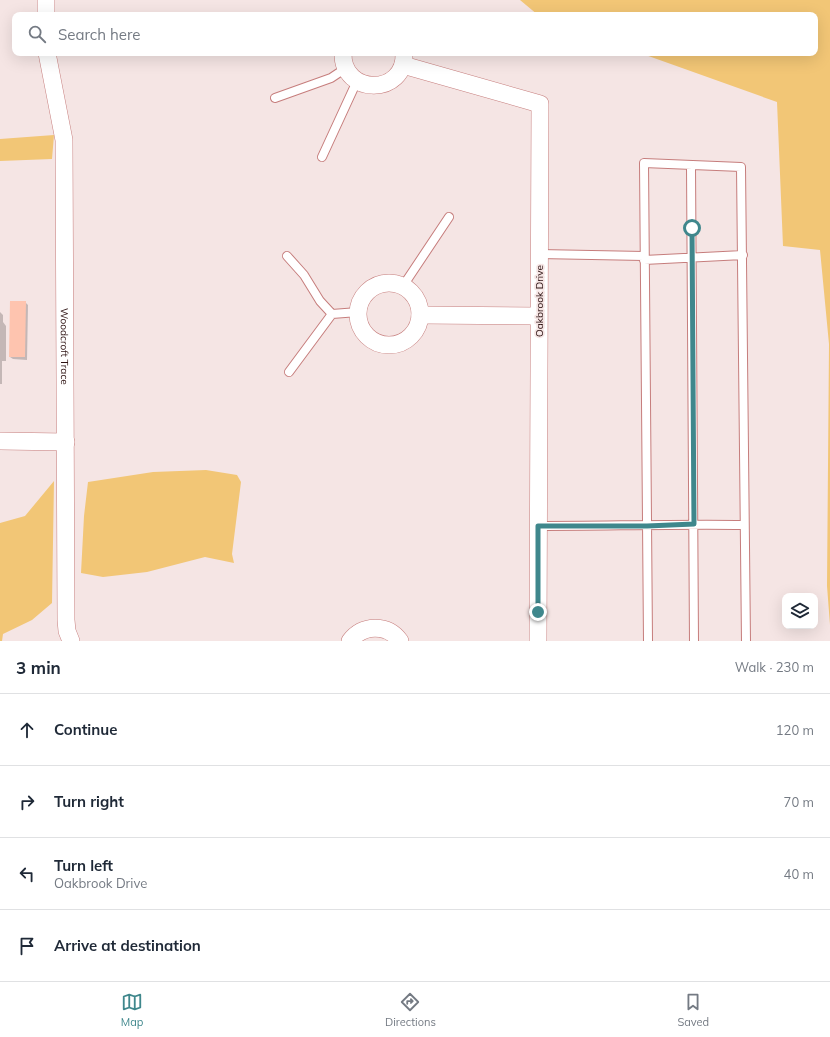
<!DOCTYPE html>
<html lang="en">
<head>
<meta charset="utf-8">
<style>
  body { margin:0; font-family:Mulish,sans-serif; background:#f2f2f3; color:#1f2937 }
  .controls { position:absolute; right:12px; bottom:12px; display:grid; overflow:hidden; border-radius:8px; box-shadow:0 4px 16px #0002 }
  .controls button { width:36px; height:36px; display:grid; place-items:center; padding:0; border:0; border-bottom:1px solid #e0e1e3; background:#fff; color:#1f2937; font:20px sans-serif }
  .stop { position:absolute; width:12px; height:12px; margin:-9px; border:3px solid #3f878c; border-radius:50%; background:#fff }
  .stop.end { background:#3f878c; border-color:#fff; box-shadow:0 1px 4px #0008 }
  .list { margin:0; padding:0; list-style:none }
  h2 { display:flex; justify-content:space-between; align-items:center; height:52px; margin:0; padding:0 16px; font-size:17px }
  h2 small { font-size:13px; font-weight:400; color:#747a83 }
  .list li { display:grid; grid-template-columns:26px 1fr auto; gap:12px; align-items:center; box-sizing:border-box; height:72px; padding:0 16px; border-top:1px solid #e0e1e3 }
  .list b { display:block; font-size:15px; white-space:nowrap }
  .list p { margin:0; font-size:13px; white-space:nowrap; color:#747a83 }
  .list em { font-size:13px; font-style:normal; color:#747a83 }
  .icon { flex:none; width:22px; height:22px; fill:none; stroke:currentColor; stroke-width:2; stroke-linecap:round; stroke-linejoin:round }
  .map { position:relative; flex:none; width:830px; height:641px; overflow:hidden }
  .search { position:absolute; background:#fff; box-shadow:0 4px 16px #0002; left:12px; right:12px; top:12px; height:44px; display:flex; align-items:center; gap:10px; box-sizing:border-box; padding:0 14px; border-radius:8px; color:#747a83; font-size:15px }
  .sheet { height:340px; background:#fff }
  nav { display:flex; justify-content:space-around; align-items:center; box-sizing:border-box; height:56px; border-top:1px solid #e0e1e3; background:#fff; font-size:11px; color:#747a83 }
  nav a { display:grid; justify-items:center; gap:2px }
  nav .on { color:#3f878c }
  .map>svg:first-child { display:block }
</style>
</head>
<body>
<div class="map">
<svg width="830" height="641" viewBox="0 0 830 641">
  <rect width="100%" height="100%" fill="#f5e5e4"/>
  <!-- green -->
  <path fill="#f2c676" d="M520,0H830V625L827,586L829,344L820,250L783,246L777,102L640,53H815V15H538Z
    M54,135L52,159L0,161V139Z
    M206,470L237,475L241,482L232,554L234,563L205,557L147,572L103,577L81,573L84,516L88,482L153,472Z
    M54,481L52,603L32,620L3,634L2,641H0V523L25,516Z"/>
  <!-- shadow -->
  <path fill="#0003" d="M25,302L28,305L27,360L13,359L10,357Z
    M0,312L3,315V322L6,326V361H2V384H0Z"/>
  <!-- building -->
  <path fill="#fec4af" d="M10,301H26L25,357H9Z"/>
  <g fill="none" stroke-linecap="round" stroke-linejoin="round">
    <defs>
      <path id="lane" d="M275,98L331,78L346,68
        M322,157L357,81
        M691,166L694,641
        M539,254L644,256
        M287,256L304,275L320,301L332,314
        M644,260L743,255
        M403,286L449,217
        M289,372L332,314L358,312
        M538,526C607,526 676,524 744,525
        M648,641L644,163L741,167L746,641"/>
      <g id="street">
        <path d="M46,15V0"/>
        <path id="s1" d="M47,53L64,140L66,620L67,631L71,641"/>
        <path d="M343,53C342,96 406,96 404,53"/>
        <path d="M403,65L540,104L538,641"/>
        <circle cx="389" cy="314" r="31"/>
        <path d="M420,315L538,316"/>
        <path d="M0,441L66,442"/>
        <path d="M350,641C362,625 387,623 400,641"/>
      </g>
    </defs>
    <!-- lane casing -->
    <use href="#lane" stroke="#c67d7c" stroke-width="10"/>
    <!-- street casing -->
    <use href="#street" stroke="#c67d7c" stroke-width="18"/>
    <!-- lane -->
    <use href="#lane" stroke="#fff" stroke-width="8"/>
    <!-- street -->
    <use href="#street" stroke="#fff" stroke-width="17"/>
  </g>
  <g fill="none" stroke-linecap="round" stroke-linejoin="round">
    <!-- route -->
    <path stroke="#3f878c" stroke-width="5" d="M538,612V526H647L694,524L692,228"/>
  </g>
  <g text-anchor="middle" stroke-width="3.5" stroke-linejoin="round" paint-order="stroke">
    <!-- street labels -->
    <g font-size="10" fill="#2c1111" stroke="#f5e5e4">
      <text transform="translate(539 301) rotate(-90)" y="4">Oakbrook Drive</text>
      <text dy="4" stroke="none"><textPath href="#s1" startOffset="295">Woodcroft Trace</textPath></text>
    </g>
  </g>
</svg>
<div class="controls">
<button><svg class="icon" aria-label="layers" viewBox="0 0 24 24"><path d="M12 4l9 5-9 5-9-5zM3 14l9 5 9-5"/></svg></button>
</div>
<div class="stop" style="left:692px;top:228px"></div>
<div class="stop end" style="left:538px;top:612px"></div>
<div class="search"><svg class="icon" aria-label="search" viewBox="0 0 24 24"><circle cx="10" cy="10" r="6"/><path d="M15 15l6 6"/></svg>Search here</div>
</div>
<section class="sheet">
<h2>3 min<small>Walk · 230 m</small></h2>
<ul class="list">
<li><svg class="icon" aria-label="ahead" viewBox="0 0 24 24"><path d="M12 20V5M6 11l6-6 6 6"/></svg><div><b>Continue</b></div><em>120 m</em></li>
<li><svg class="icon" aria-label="right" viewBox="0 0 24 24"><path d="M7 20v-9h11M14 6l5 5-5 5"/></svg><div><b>Turn right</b></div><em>70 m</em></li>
<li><svg class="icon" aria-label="left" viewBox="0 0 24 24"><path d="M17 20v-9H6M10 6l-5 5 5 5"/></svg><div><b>Turn left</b><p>Oakbrook Drive</p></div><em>40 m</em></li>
<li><svg class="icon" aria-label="arrive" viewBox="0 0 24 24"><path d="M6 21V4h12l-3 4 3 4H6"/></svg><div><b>Arrive at destination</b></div></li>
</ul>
</section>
<nav>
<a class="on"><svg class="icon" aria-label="map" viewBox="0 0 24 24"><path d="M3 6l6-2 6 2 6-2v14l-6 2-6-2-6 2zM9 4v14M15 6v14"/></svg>Map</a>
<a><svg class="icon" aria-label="directions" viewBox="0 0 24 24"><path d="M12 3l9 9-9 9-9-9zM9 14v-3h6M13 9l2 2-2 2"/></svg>Directions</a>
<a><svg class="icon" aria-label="saved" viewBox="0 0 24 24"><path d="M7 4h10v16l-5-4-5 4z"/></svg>Saved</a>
</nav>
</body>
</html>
